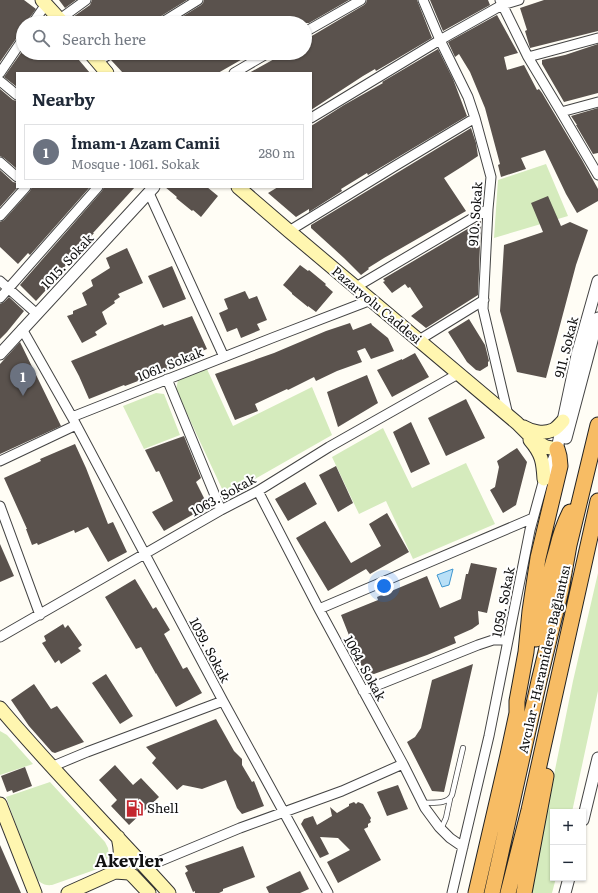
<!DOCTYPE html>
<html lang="en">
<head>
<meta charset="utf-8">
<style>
  body { margin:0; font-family:Literata,serif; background:#f6f6f7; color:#1f2937 }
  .controls { position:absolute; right:12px; bottom:12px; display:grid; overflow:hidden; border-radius:0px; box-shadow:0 1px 3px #0004 }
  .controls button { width:36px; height:36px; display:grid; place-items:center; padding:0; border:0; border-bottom:1px solid #e0e1e3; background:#fff; color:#1f2937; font:20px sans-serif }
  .you { position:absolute; left:384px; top:586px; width:14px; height:14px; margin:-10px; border:3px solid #fff; border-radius:50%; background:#1a73e8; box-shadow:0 0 0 6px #1a73e833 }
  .badge { display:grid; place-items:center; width:26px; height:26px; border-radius:50%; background:#0b8043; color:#fff; font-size:13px; font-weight:700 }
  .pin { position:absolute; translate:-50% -33px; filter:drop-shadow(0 1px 2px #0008) }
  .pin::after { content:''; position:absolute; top:21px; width:14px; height:12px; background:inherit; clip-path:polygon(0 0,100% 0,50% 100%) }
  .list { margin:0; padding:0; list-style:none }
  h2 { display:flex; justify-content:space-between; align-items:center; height:52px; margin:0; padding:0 16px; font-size:17px }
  h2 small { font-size:13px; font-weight:400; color:#747a83 }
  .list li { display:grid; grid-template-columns:26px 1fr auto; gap:12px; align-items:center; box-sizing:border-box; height:56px; margin:0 8px 8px; padding:0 8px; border:1px solid #e0e1e3; border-radius:0px }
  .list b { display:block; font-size:15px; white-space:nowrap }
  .list p { margin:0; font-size:13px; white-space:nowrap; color:#747a83 }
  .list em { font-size:13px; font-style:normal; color:#747a83 }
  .icon { flex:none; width:22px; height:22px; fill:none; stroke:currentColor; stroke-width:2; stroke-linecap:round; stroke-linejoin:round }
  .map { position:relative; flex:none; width:598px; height:893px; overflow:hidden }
  .search { position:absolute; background:#fff; box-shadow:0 1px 3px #0004; left:16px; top:16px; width:296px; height:44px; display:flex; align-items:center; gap:10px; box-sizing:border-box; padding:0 14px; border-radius:22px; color:#747a83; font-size:15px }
  .panel { position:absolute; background:#fff; box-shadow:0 1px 3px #0004; left:16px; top:72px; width:296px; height:116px; border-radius:0px }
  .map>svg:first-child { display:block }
</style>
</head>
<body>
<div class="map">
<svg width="598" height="893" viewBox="0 0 598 893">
  <rect width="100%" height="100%" fill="#fffdf5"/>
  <!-- green -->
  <path fill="#d5ebbd" d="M546,164L568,216L494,238L498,180Z
    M206,367L233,426L312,387L332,435L232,492L223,491L176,390L178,380Z
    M156,393L164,394L180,435L144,449L123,406Z
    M383,428L412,488L466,463L495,524L413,559L386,501L359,514L332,457Z
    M598,573V691L572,812H553V878H556L552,893H531L541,839L573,681Z
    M0,731L7,735L33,764L0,775Z
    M50,782L105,842L108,848L109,855L108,858L100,868L52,885C43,886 39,882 34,875L6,797Z"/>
  <!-- water -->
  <path fill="#b9e0f7" stroke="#3f96cf" d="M453,569L449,585L442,587L437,575Z"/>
  <!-- building -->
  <path fill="#5a524d" d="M0,0H24L36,9L28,20L27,23H23V33L18,36L0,62Z
    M59,0H76L65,8Z
    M92,0H187L158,18L156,20L155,23H79L73,17L90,5Z
    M204,0H349L309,23H172L201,5L203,3Z
    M367,0H417L432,38L376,71L375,69L363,76L311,110V73H249L285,53H305V40L364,5L366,3Z
    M430,0H488L490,5L443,31Z
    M544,0H598V31L530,48L525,31L527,30L520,8Z
    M497,15L518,53L504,57L507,70L524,65L537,90L539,89L542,93L582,160L598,189V201L577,213L566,194L545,150L521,158L526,169L501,177L498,165L500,164L485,108L470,72L459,54L455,57L448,42Z
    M598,44V93L564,102L542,64V60L565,55Z
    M438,49L453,79L467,116L368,175L367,173L341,189L342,191L309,212V209L296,217L268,193L278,187H311V126L344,105L383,83L382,82Z
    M23,50V53H73L90,73H17V87L4,77Z
    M117,53H253L218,73H123L111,60L116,56Z
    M0,89L13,100L17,101V169L4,158L0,156Z
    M598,108V153L593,154L576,125H577L571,116Z
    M471,128L476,143L478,156L463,166L444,178L466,211L384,258L368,268L369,269L361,275L344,258L311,228V225Z
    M0,170L13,182L17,183V188L0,207Z
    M32,187H90L30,255L28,253L18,264L0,247V222L4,220L30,191Z
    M104,187H135L93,233H94L74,256L55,278L45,288L46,290L36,301L20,285L102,191Z
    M165,187H207L218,196L201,217L193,210L192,211L176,198L177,197Z
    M548,196L561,226L570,222L588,230L576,265L546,378L517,372L500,311L504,245L543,232L531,203Z
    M481,221L478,295L426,328L411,316L423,307L410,287L408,288L405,284L392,293L383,282L385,281L383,279Z
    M127,248L143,283L118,294L120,297L114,301L115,303L102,312L107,324L95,332L97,335L82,343L67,316L73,314V311L87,305L82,293L93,286L91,280L110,268L106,258Z
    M300,265L308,271L309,270L326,284L325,285L333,292L316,312L308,306V307L292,294V293L283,285Z
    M172,266L186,299L163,308L148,276Z
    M245,291L249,299L257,296L267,320L257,324L260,330L241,338L237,328L227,332L219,313L228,309L224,299Z
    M9,297L24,311L7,332L0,339V304L4,302Z
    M192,316L207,349L180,360L182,364L125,386L124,385L89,399L79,376L71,361L163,324L164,326Z
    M469,319L485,345L489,361L488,362V366L480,371L476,370L467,362L448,332Z
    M350,323L353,330L371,323L372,325L388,338L394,351L371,359L365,348L357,351L362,362L337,371L316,381L314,377L288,390L287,389L255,404L258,411L235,420L215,374L274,353L326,331Z
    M20,342L61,426L0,454V364Z
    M415,353L429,377L392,397L377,370L402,359V360Z
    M367,375L378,403L338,427L327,392Z
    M466,399L485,438L446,456L428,418Z
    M411,422L430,464L411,473L393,432Z
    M184,436L201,478L196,482L208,506L164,531L152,512L173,501L159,471L156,472L145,450Z
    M75,444L86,468L108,524L113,522L127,552L108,562L88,527L75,533L74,530L38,545L37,543L32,545L26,529H27L4,478L41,461L40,459Z
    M517,448L527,462L516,505L503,513L490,490L495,487L499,467L497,461Z
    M336,466L353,503L338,512L319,475Z
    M305,482L317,504L288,521L275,499Z
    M387,513L409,552L370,574L366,569L328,591L296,538L325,521L351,563L381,546L369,524Z
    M0,544L14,576L0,582Z
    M471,563L497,568L487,613L478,611L479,624L472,629L454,637L456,643L427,655L374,674L365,672L352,648H354L341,615L378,600L377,597L427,576L440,608L461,599L466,574H468Z
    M135,579L153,609L156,607L170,630L164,634L183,669L187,667L202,693L176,707L156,673V674L141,647L136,649L105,597Z
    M63,624L65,628L68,625L82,645L78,648L81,651L61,664L59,660L55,663L42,643L46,641L44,636Z
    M473,664L444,792L432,791L407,742L415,737L421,728L432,680Z
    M106,674L133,716L120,724L92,683Z
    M34,684L51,709L57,706L84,742L55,753L52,752L29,726L11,700Z
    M216,719L234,751L242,759V765L252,782L254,781L264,806L242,814L237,808L226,780L202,789L183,785L177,790L152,763L156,758L146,747Z
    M115,765L133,785L141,778L159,797L129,825L111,806L117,800L99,780Z
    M25,767L32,786L13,793L12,790L7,792L1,776Z
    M398,785L408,809L387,816L377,792Z
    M354,802L356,804L358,802L363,804L371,818L370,820L371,822L368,824V827L364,829L381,860L338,883L327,862L350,850L338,838L320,837L329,854L320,858L301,824L304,819L313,816L317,825L332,816L330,807L337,813L349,806V804Z
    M0,845L21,893H0Z
    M243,846L255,877L223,889V891L219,893H195V891L193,892L185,873L188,871L185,866Z
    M300,871L309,889L300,893H269L266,887Z"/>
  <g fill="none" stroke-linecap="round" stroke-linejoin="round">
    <defs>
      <path id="service" d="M422,803C432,802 447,805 452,795L463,748
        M441,829L446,818L450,799"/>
      <path id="minor" d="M423,0L440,40L468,97L475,118L491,177L488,209L483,309L508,415
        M500,0L528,57L561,112
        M60,19L86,0
        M33,23L46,4
        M161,23L198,0
        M305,32L361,0
        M528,57L598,38
        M97,62L111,53
        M0,73L23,39
        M234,73L268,53
        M0,81L17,95
        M598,102L561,112L598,175
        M311,118L440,40L502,5L519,0
        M0,162L17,177
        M149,193L224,357
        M0,216L26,187
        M289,231L395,166L475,118
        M0,281L37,314
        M356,287L488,209
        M0,298L98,187
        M22,329L72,417L272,338L371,300
        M419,340L484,300
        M167,379L221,510
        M72,417L223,701L328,893
        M0,461L76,425
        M258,491L319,609L403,764L425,808L439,827L450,838L463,847
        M0,506L40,615
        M319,609L533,518
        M0,637L221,510L258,491L329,447L458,374
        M363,691L478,645L493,640H508
        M51,767L87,752L223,701
        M146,867L240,828L342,791L403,764
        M452,893L489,736L530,530L544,479L557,449"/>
      <path id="tertiary" d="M0,354L154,187
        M566,438L598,318
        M557,449L577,355L598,281
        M583,820L598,758
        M565,893L569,878"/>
      <path id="secondary" d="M42,0L63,23
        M90,53L107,73
        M238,187L289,231L517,423L528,434L537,442L546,447L557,449
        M524,427C532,432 544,434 553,430C557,428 560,424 563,421
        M530,440C542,454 543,462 544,479
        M0,708C54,772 113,831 169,893
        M0,804L35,893
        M115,872C122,860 121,850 118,837
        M68,893L115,872L129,873L133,876L149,893"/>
      <path id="trunk" d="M536,639C542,609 548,579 557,549C560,536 564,524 570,512
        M476,893L508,755L517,713V701L526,652L530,611L538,558L560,466L559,456L557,449
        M492,893L539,681L561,590L569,545L598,425
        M508,893L529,810L598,501
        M524,893L546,776"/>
    </defs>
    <!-- service casing -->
    <use href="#service" stroke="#444" stroke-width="6"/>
    <!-- minor casing -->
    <use href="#minor" stroke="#444" stroke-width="11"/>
    <!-- tertiary casing -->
    <use href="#tertiary" stroke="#444" stroke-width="13"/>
    <!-- secondary casing -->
    <use href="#secondary" stroke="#333" stroke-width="15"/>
    <!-- trunk casing -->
    <use href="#trunk" stroke="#222" stroke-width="17"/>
    <!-- service -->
    <use href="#service" stroke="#fff" stroke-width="4.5"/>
    <!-- minor -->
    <use href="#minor" stroke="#fff" stroke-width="9"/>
    <!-- tertiary -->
    <use href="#tertiary" stroke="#fff" stroke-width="11"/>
    <!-- secondary -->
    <use href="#secondary" stroke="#fff6b0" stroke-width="13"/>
    <!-- trunk -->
    <use href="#trunk" stroke="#f7bc64" stroke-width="15"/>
  </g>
  <!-- icons -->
  <defs>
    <symbol id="fuel-bare" viewBox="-9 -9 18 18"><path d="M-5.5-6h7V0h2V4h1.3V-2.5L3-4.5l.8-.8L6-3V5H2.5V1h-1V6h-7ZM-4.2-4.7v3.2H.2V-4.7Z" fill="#c4262e" stroke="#fff" stroke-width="2.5" paint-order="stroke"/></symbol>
  </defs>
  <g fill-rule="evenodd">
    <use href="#fuel-bare" x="122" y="796" width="25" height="25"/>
  </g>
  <g text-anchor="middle" stroke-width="4" stroke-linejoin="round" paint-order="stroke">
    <!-- street labels -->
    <g font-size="13" fill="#111" stroke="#fff">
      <text transform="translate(475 214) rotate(-86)" y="5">910. Sokak</text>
      <text transform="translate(67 261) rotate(-47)" y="5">1015. Sokak</text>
      <text transform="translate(377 305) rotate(40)" y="5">Pazaryolu Caddesi</text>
      <text transform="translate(566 347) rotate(-76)" y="5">911. Sokak</text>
      <text transform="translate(170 364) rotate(-22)" y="5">1061. Sokak</text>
      <text transform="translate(223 495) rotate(-29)" y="5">1063. Sokak</text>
      <text transform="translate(503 602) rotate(-79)" y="5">1059. Sokak</text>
      <text transform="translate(210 650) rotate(62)" y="5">1059. Sokak</text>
      <text transform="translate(544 659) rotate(-77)" y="5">Avcılar - Haramidere Bağlantısı</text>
      <text transform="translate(365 668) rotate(61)" y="5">1064. Sokak</text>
    </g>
    <!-- poi labels -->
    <g font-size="13" fill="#111" stroke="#fff" text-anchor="start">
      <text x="147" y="813">Shell</text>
    </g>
    <!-- district labels -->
    <g font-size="17" font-weight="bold" fill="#111" stroke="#fff">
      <text x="129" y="867">Akevler</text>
    </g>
  </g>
</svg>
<div class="controls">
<button>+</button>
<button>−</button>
</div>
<div class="you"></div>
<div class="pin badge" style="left:23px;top:396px;background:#6b7280">1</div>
<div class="search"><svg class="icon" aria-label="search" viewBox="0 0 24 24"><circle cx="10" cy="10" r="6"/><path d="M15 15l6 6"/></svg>Search here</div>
<section class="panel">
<h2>Nearby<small></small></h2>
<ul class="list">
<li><span class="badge" style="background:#6b7280">1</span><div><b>İmam-ı Azam Camii</b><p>Mosque · 1061. Sokak</p></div><em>280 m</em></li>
</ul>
</section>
</div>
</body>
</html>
